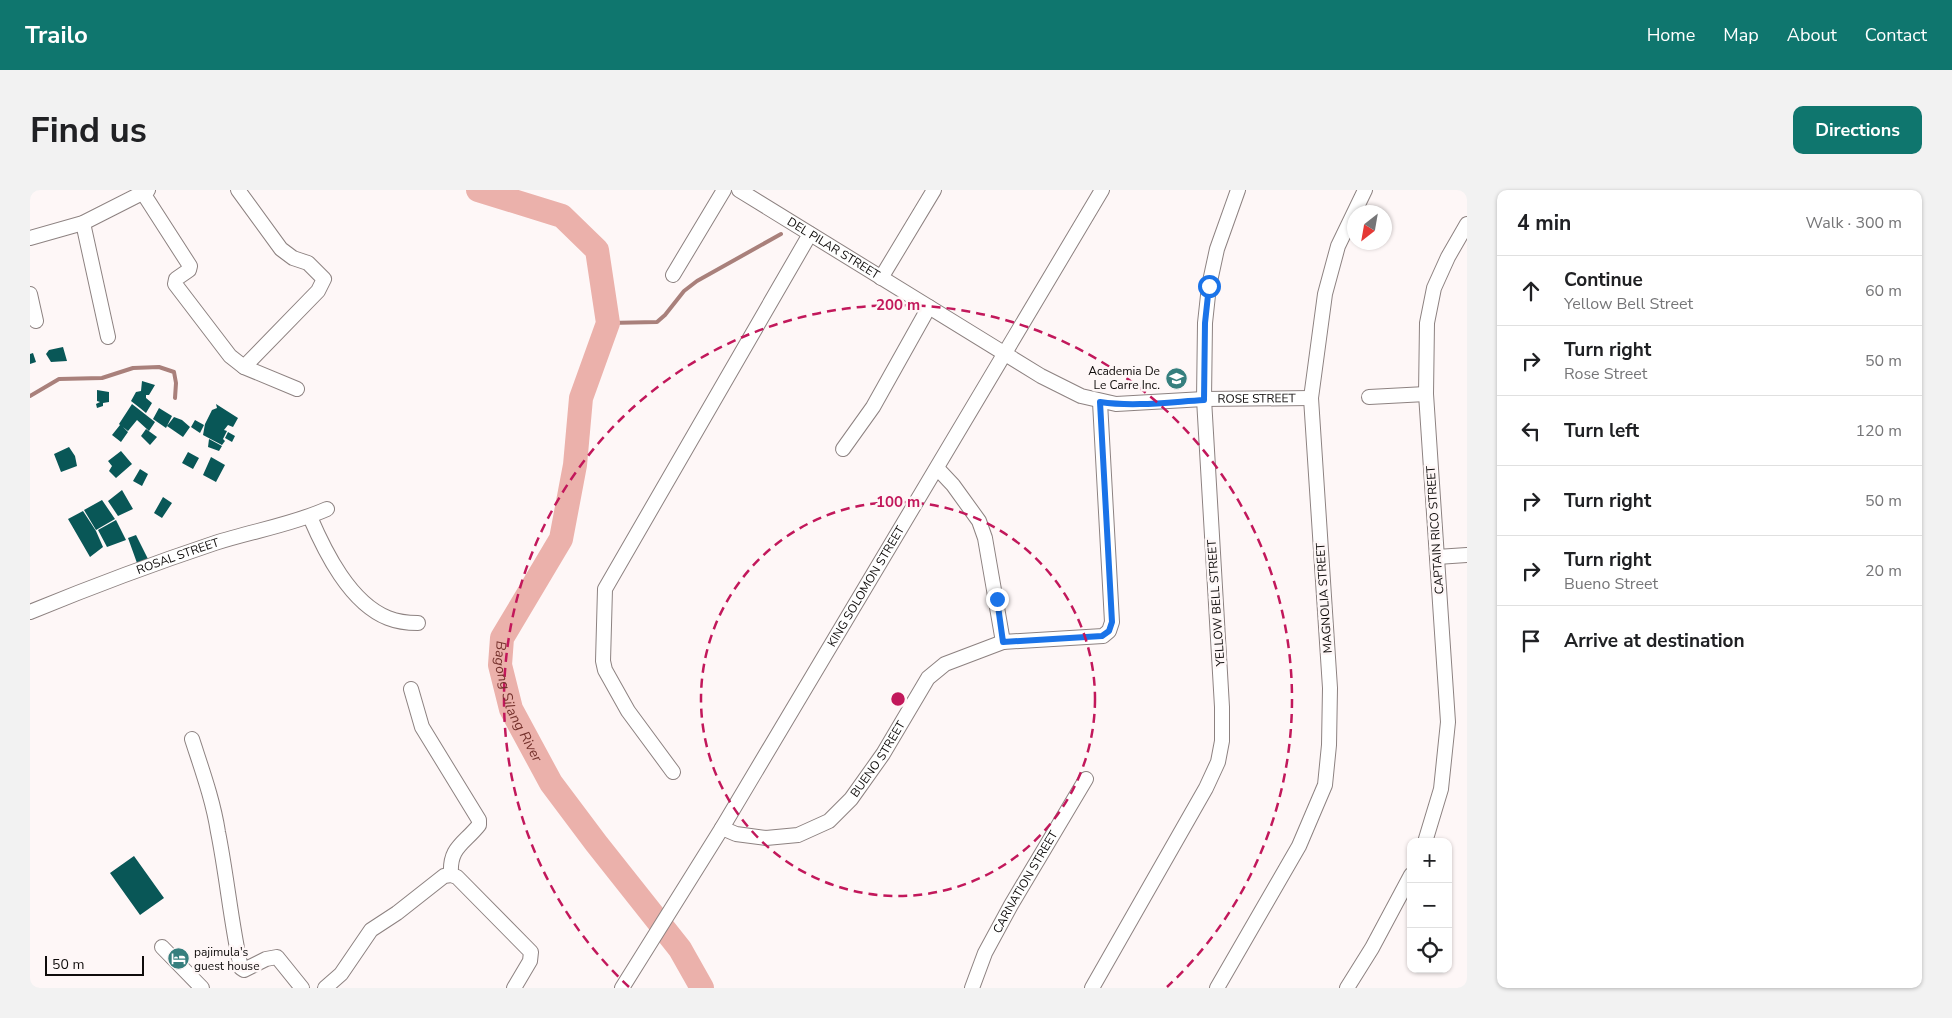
<!DOCTYPE html>
<html lang="en">
<head>
<meta charset="utf-8">
<style>
  body { margin:0; font-family:"Nunito Sans",sans-serif; background:#f2f2f2; color:#202124 }
  .controls { position:absolute; right:15px; bottom:15px; display:grid; overflow:hidden; border-radius:10px; box-shadow:0 1px 4px #0004 }
  .controls button { width:45px; height:45px; display:grid; place-items:center; padding:0; border:0; border-bottom:1px solid #e0e0e0; background:#fff; color:#202124; font:25px sans-serif }
  .compass { position:absolute; left:1317px; top:15px; width:45px; height:45px; border-radius:50%; background:#fff; box-shadow:0 1px 4px #0004; rotate:211deg }
  .scale { position:absolute; left:15px; bottom:12px; width:99px; box-sizing:border-box; padding-left:5px; border:2px solid #0f0c0b; border-top:0; font-size:14px; line-height:18px; white-space:nowrap; color:#0f0c0b; -webkit-text-stroke:4px #fef7f7; paint-order:stroke }
  .stop { position:absolute; width:15px; height:15px; margin:-11px; border:4px solid #1a73e8; border-radius:50%; background:#fff }
  .stop.end { background:#1a73e8; border-color:#fff; box-shadow:0 1px 5px #0008 }
  .list { margin:0; padding:0; list-style:none }
  h2 { display:flex; justify-content:space-between; align-items:center; height:65px; margin:0; padding:0 20px; font-size:21px }
  h2 small { font-size:16px; font-weight:400; color:#757577 }
  .list li { display:grid; grid-template-columns:32px 1fr auto; gap:15px; align-items:center; box-sizing:border-box; height:70px; padding:0 20px; border-top:1px solid #e0e0e0 }
  .list b { display:block; font-size:19px; white-space:nowrap }
  .list p { margin:0; font-size:16px; white-space:nowrap; color:#757577 }
  .list em { font-size:16px; font-style:normal; color:#757577 }
  .icon { flex:none; width:28px; height:28px; fill:none; stroke:currentColor; stroke-width:2; stroke-linecap:round; stroke-linejoin:round }
  .map { position:relative; flex:none; width:1437px; height:798px; overflow:hidden; border-radius:10px }
  header { display:flex; align-items:center; gap:30px; box-sizing:border-box; height:70px; padding:0 25px; background:#0f766e; color:#fff }
  header strong { font-size:24px }
  nav { display:flex; gap:28px; margin-inline-start:auto; font-size:18px }
  .intro { display:flex; align-items:center; justify-content:space-between; box-sizing:border-box; height:120px; padding:0 30px }
  h1 { margin:0; font-size:35px }
  .button { padding:12px 22px; border-radius:10px; background:#0f766e; color:#fff; font-size:18px; font-weight:700 }
  main { display:flex; gap:30px; padding:0 30px }
  aside { flex:1; background:#fff; border-radius:10px; box-shadow:0 1px 4px #0004 }
  .map>svg:first-child { display:block }
</style>
</head>
<body>
<header>
<strong>Trailo</strong>
<nav><a>Home</a><a>Map</a><a>About</a><a>Contact</a></nav>
</header>
<div class="intro"><h1>Find us</h1><a class="button">Directions</a></div>
<main>
<div class="map">
<svg width="1437" height="798" viewBox="0 0 1437 798">
  <rect width="100%" height="100%" fill="#fef7f7"/>
  <g fill="none" stroke-linecap="round" stroke-linejoin="round">
    <!-- stream -->
    <path stroke="#a9807b" stroke-width="4" d="M578,133L627,132L635,125L654,101L667,91L751,44
      M0,206L29,189L72,188L103,178L129,177L144,182L146,193L145,208"/>
    <!-- river -->
    <path stroke="#ebb1ab" stroke-width="24" id="s1" d="M448,0L532,26L567,60L578,133L551,208L545,275L531,349L472,448L470,475L481,519L521,593L566,653L650,759L672,798"/>
  </g>
  <!-- building -->
  <path fill="#095757" d="M33,157L37,171L21,172L16,164L19,160Z
    M3,163L6,172L0,174V164Z
    M112,191L125,195L119,205H116V208L122,213L116,223L110,218L115,212L110,218L101,211L106,202L111,201Z
    M67,200L79,202V212L73,213V216L67,218L66,214L70,212L67,211Z
    M102,214L125,232L119,241L107,230L98,241L93,237L98,242L91,252L82,245L90,235L89,234Z
    M186,214L208,228L203,237L198,235L194,240L197,241L193,249L195,251L192,255L173,245L175,234L182,220L187,218Z
    M129,218L142,226L136,238L123,229Z
    M144,227L152,230L160,237L153,247L137,236Z
    M165,230L174,235L170,243L161,237Z
    M116,239L127,247L120,255L111,246Z
    M198,242L205,246L202,252L195,248Z
    M179,249L192,256L189,261L178,257Z
    M39,257L45,266L47,276L31,282L24,264Z
    M91,261L102,274L86,288L79,281L82,276L78,271Z
    M158,262L169,268L163,279L152,273Z
    M181,267L195,275L186,292L173,285Z
    M110,279L118,284L112,296L103,291Z
    M92,300L103,319L88,326L78,311Z
    M133,307L142,313L132,328L124,323Z
    M72,310L85,329L66,340L54,320Z
    M53,321L66,341L73,357L60,367L38,329Z
    M86,330L96,350L77,357L68,340Z
    M106,345L118,369L107,373L98,348Z
    M104,666L134,708L110,725L80,683Z"/>
  <g fill="none" stroke-linecap="round" stroke-linejoin="round">
    <defs>
      <g id="minor">
        <path d="M208,0L251,59L263,68L278,73L294,89L288,101L214,177"/>
        <path id="s2" d="M709,0L1011,186L1051,206L1086,214L1174,209L1281,208"/>
        <path d="M113,3L160,76L159,80L146,89L145,94L200,166L214,177L267,199"/>
        <path d="M53,33L78,147"/>
        <path d="M0,48L53,33L118,0"/>
        <path d="M643,85L694,0"/>
        <path d="M851,88L904,0"/>
        <path d="M0,104L6,131"/>
        <path d="M1339,207L1396,204"/>
        <path d="M813,259L843,217L899,117"/>
        <path d="M907,278L923,295L949,331L955,348L973,452"/>
        <path d="M280,327C295,362 320,413 358,428C368,432 378,433 388,433"/>
        <path d="M1407,367L1437,365"/>
        <path id="s3" d="M0,422C61,397 122,374 185,353C222,341 261,335 297,319"/>
        <path d="M381,499L392,537L449,630V635C434,654 419,657 421,685"/>
        <path d="M162,549C172,580 183,610 188,642C197,687 201,733 211,778L214,780L236,769L247,767L272,798"/>
        <path d="M643,582L598,521L575,480L573,471L575,399L780,44"/>
        <path id="s4" d="M692,638L706,644L736,648L768,645L799,631L821,609L853,564L898,488L915,474L973,452L1073,446L1079,441L1082,432L1070,212"/>
        <path d="M1395,652L1411,599L1418,532L1396,204L1397,133L1404,98L1418,67L1437,34"/>
        <path d="M132,757L172,798"/>
        <path d="M295,798L311,784L341,740L367,723L414,686L421,685L427,687L501,762L500,771L484,798"/>
        <path id="s5" d="M592,798L692,638L1072,0"/>
        <path id="s6" d="M942,798L955,763L981,715L1056,589"/>
        <path d="M1062,798L1176,598L1188,572L1192,551V517L1174,209L1175,133L1179,96L1187,59L1208,0"/>
        <path d="M1187,798L1269,656L1295,595L1299,555L1300,498L1281,208L1295,104L1308,56L1335,0"/>
        <path d="M1317,798L1342,758L1381,685"/>
      </g>
    </defs>
    <!-- minor casing -->
    <use href="#minor" stroke="#8d8281" stroke-width="16"/>
    <!-- minor -->
    <use href="#minor" stroke="#fff" stroke-width="14"/>
  </g>
  <g fill="none" stroke-linecap="round" stroke-linejoin="round">
    <!-- route -->
    <path stroke="#1a73e8" stroke-width="6" d="M967,409L973,452L1072,446L1079,441L1082,432L1070,212C1104,217 1140,212 1174,210L1175,133L1179,96"/>
  </g>
  <!-- distance rings -->
  <g fill="none" stroke="#c2185b" stroke-width="2.5" stroke-dasharray="9 6">
    <circle cx="868" cy="509" r="197"/>
    <path d="M599 797A394 394 0 1 1 1137 797"/>
  </g>
  <!-- icons -->
  <defs>
    <symbol id="school-disc" viewBox="-11 -11 22 22"><circle r="9.5" fill="#367f7e" stroke="#fef7f7"/><path d="M0-5L7-2L0 1L-7-2ZM-4 1L0 2.5L4 1V4Q0 6-4 4Z" fill="#fff"/></symbol>
    <symbol id="hotel-disc" viewBox="-11 -11 22 22"><circle r="9.5" fill="#367f7e" stroke="#fef7f7"/><path d="M-6-4.5h1.5V1H6V5H4.5V3h-9V5H-6ZM-4 0a1.8 1.8 0 1 1 3.6 0ZM.5 0V-2.5h3Q6-2.5 6 0Z" fill="#fff"/></symbol>
  </defs>
  <g fill-rule="evenodd">
    <use href="#school-disc" x="1134" y="176" width="25" height="25"/>
    <use href="#hotel-disc" x="136" y="756" width="25" height="25"/>
  </g>
  <g text-anchor="middle" stroke-width="5" stroke-linejoin="round" paint-order="stroke">
    <!-- street labels -->
    <g font-size="12" fill="#0f0c0b" stroke="#fef7f7">
      <text dy="4" stroke="none"><textPath href="#s2" startOffset="111">DEL PILAR STREET</textPath></text>
      <text dy="4" stroke="none"><textPath href="#s2" startOffset="576">ROSE STREET</textPath></text>
      <text transform="translate(1405 340) rotate(-94)" y="4">CAPTAIN RICO STREET</text>
      <text dy="4" stroke="none"><textPath href="#s3" startOffset="158">ROSAL STREET</textPath></text>
      <text dy="4" stroke="none"><textPath href="#s5" startOffset="470">KING SOLOMON STREET</textPath></text>
      <text transform="translate(1294 408) rotate(-94)" y="4">MAGNOLIA STREET</text>
      <text transform="translate(1186 413) rotate(-94)" y="4">YELLOW BELL STREET</text>
      <text dy="4" stroke="none"><textPath href="#s4" startOffset="191">BUENO STREET</textPath></text>
      <text dy="4" stroke="none"><textPath href="#s6" startOffset="119">CARNATION STREET</textPath></text>
    </g>
    <!-- poi labels -->
    <g font-size="12" fill="#0f0c0b" stroke="#fef7f7" text-anchor="end">
      <text x="1130" y="185">Academia De<tspan x="1130" dy="14">Le Carre Inc.</tspan></text>
      <text x="164" y="766" text-anchor="start">pajimula's<tspan x="164" dy="14">guest house</tspan></text>
    </g>
    <!-- water labels -->
    <g font-size="14" font-style="italic" fill="#75312c" stroke="#fef7f7">
      <text dy="5" stroke="none"><textPath href="#s1" startOffset="615">Bagong Silang River</textPath></text>
    </g>
  </g>
  <circle cx="868" cy="509" r="8" fill="#c2185b" stroke="#fef7f7" stroke-width="2.5"/>
  <g font-size="15" text-anchor="middle" font-weight="bold" fill="#c2185b" stroke="#fef7f7" stroke-width="5" stroke-linejoin="round" paint-order="stroke">
    <text x="868" y="120">200 m</text>
    <text x="868" y="317">100 m</text>
  </g>
</svg>
<div class="controls">
<button>+</button>
<button>−</button>
<button><svg class="icon" aria-label="locate" viewBox="0 0 24 24"><circle cx="12" cy="12" r="6"/><path d="M12 2v4M12 18v4M2 12h4M18 12h4"/></svg></button>
</div>
<svg class="compass" viewBox="-18 -18 36 36"><path d="M0-13l5 13h-10z" fill="#e53935"/><path d="M0 13l5-13h-10z" fill="#757577"/></svg>
<div class="scale">50 m</div>
<div class="stop" style="left:1179px;top:96px"></div>
<div class="stop end" style="left:967px;top:409px"></div>
</div>
<aside>
<h2>4 min<small>Walk · 300 m</small></h2>
<ul class="list">
<li><svg class="icon" aria-label="ahead" viewBox="0 0 24 24"><path d="M12 20V5M6 11l6-6 6 6"/></svg><div><b>Continue</b><p>Yellow Bell Street</p></div><em>60 m</em></li>
<li><svg class="icon" aria-label="right" viewBox="0 0 24 24"><path d="M7 20v-9h11M14 6l5 5-5 5"/></svg><div><b>Turn right</b><p>Rose Street</p></div><em>50 m</em></li>
<li><svg class="icon" aria-label="left" viewBox="0 0 24 24"><path d="M17 20v-9H6M10 6l-5 5 5 5"/></svg><div><b>Turn left</b></div><em>120 m</em></li>
<li><svg class="icon" aria-label="right" viewBox="0 0 24 24"><path d="M7 20v-9h11M14 6l5 5-5 5"/></svg><div><b>Turn right</b></div><em>50 m</em></li>
<li><svg class="icon" aria-label="right" viewBox="0 0 24 24"><path d="M7 20v-9h11M14 6l5 5-5 5"/></svg><div><b>Turn right</b><p>Bueno Street</p></div><em>20 m</em></li>
<li><svg class="icon" aria-label="arrive" viewBox="0 0 24 24"><path d="M6 21V4h12l-3 4 3 4H6"/></svg><div><b>Arrive at destination</b></div></li>
</ul>
</aside>
</main>
</body>
</html>
